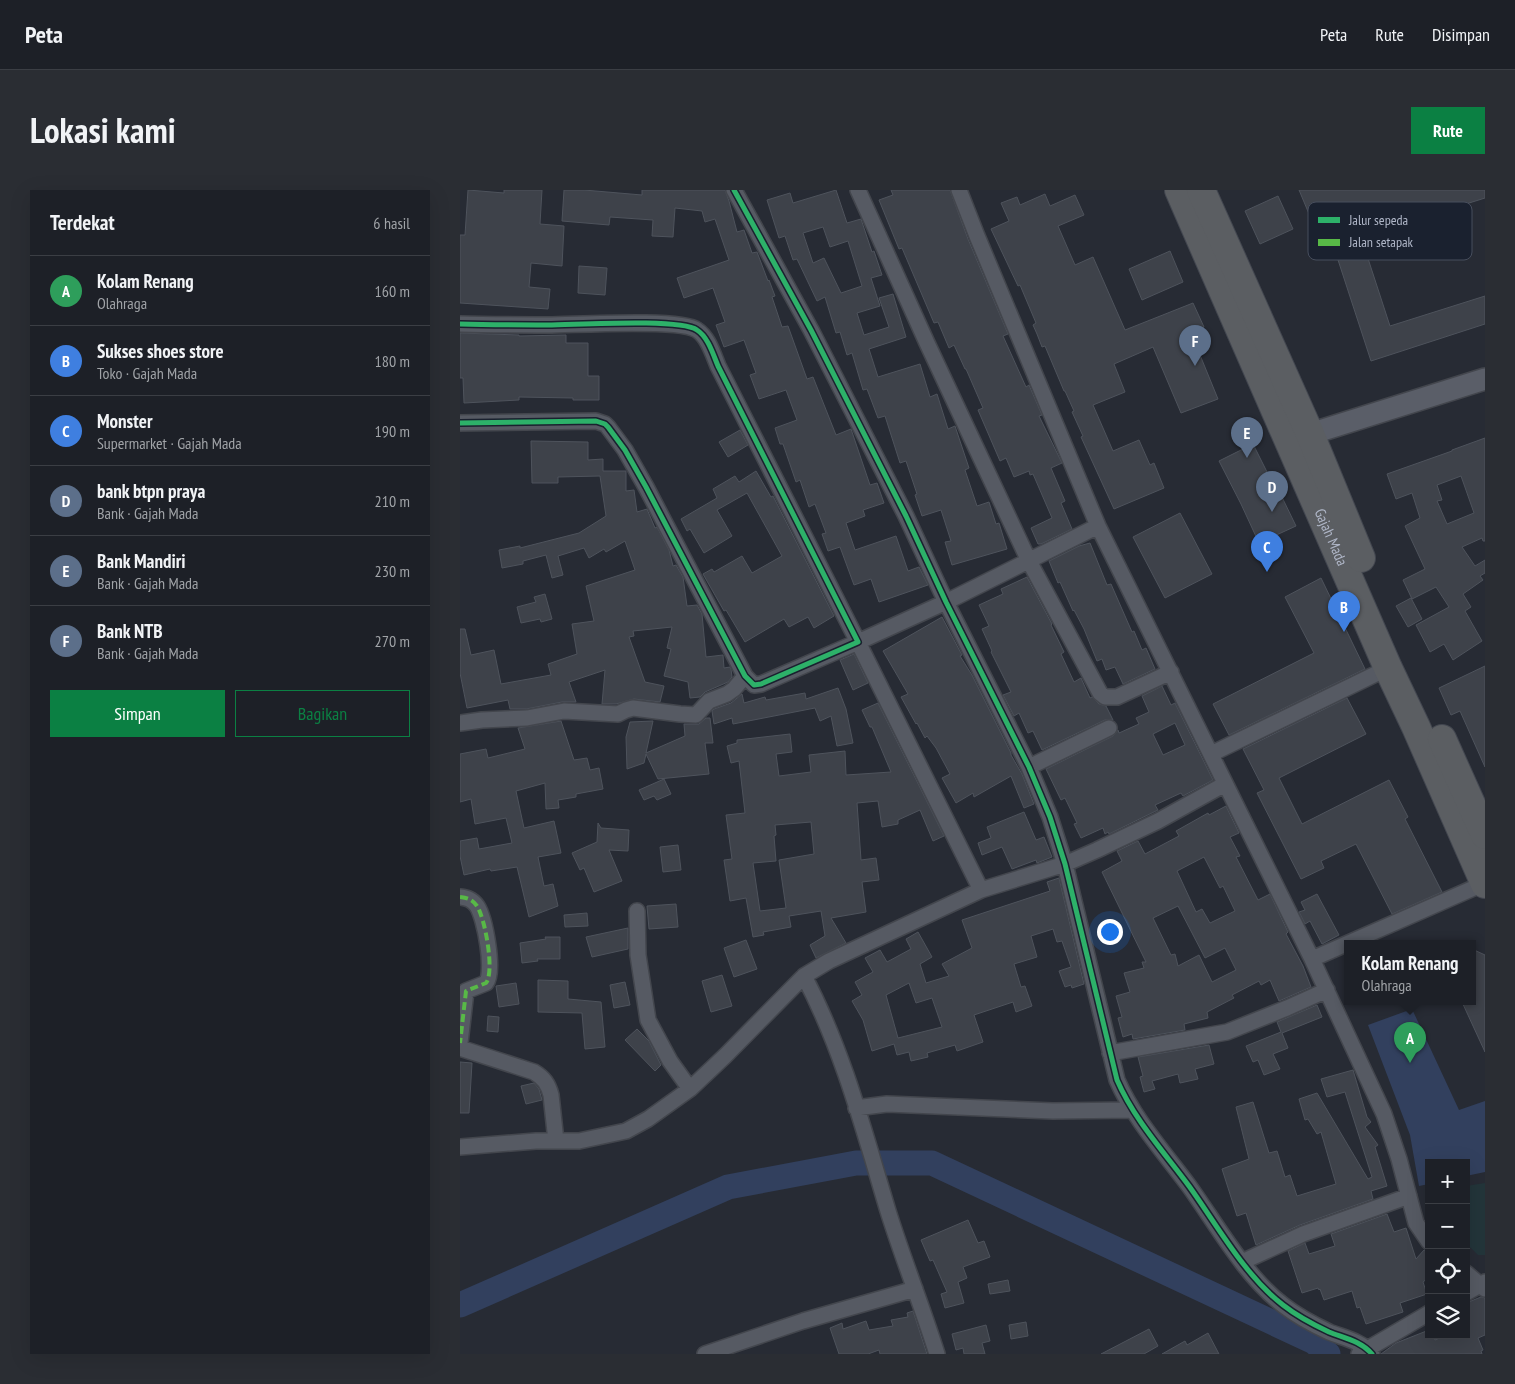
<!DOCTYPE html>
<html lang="id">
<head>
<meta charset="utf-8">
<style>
  body { margin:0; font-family:"PT Sans Narrow",sans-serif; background:#2a2d33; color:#f1f3f6 }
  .controls { position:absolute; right:15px; bottom:15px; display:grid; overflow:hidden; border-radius:0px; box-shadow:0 5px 20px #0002 }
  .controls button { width:45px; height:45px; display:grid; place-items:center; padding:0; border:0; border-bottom:1px solid #3b3e44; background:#1d2027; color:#f1f3f6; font:25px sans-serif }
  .you { position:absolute; left:649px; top:741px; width:18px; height:18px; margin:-12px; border:4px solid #fff; border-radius:50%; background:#1a73e8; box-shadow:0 0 0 8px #1a73e833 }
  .badge { display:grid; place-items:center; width:32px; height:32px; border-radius:50%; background:#0b8043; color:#fff; font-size:16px; font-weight:700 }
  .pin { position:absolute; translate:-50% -41px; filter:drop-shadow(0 1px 2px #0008) }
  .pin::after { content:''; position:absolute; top:26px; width:18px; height:15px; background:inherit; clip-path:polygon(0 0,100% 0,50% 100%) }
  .popup { position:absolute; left:884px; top:750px; width:132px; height:65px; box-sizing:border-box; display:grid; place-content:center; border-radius:0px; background:#1d2027; filter:drop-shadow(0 1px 4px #0005); font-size:16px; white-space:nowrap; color:#a0a3a7 }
  .popup b { font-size:19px; color:#f1f3f6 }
  .popup::after { content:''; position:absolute; left:50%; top:100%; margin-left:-10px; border:10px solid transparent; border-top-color:#1d2027 }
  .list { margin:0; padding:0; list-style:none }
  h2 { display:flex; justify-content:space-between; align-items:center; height:65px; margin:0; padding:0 20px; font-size:21px }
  h2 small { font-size:16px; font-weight:400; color:#a0a3a7 }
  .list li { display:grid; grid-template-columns:32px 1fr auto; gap:15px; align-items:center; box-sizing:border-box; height:70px; padding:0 20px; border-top:1px solid #3b3e44 }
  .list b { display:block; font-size:19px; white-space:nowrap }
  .list p { margin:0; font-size:16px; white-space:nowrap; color:#a0a3a7 }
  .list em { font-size:16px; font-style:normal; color:#a0a3a7 }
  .actions { display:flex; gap:10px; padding:15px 20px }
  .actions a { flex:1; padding:11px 0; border:1px solid #0b8043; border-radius:0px; text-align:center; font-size:18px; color:#0b8043 }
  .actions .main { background:#0b8043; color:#fff }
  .icon { flex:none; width:28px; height:28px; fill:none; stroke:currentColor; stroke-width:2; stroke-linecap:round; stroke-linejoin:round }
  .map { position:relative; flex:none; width:1025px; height:1164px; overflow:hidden; border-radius:0px }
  header { display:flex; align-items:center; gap:30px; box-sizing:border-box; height:70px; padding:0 25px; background:#1d2027; border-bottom:1px solid #3b3e44 }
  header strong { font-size:24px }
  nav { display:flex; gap:28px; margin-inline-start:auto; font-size:18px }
  .intro { display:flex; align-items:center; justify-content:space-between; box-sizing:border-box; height:120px; padding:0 30px }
  h1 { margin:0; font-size:35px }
  .button { padding:12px 22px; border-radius:0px; background:#0b8043; color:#fff; font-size:18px; font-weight:700 }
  main { display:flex; gap:30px; padding:0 30px }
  aside { flex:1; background:#1d2027; border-radius:0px; box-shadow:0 5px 20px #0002 }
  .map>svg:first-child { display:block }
</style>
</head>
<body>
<header>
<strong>Peta</strong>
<nav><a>Peta</a><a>Rute</a><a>Disimpan</a></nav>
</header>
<div class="intro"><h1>Lokasi kami</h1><a class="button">Rute</a></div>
<main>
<aside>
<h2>Terdekat<small>6 hasil</small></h2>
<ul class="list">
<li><span class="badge" style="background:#2e9e5b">A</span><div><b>Kolam Renang</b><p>Olahraga</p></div><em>160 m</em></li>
<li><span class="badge" style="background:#3f7fe0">B</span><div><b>Sukses shoes store</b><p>Toko · Gajah Mada</p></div><em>180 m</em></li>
<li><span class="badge" style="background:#3f7fe0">C</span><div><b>Monster</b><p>Supermarket · Gajah Mada</p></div><em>190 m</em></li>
<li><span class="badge" style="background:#5c6f8a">D</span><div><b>bank btpn praya</b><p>Bank · Gajah Mada</p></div><em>210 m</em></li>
<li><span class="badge" style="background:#5c6f8a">E</span><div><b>Bank Mandiri</b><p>Bank · Gajah Mada</p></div><em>230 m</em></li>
<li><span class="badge" style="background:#5c6f8a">F</span><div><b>Bank NTB</b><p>Bank · Gajah Mada</p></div><em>270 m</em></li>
</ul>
<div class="actions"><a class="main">Simpan</a><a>Bagikan</a></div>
</aside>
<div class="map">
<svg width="1025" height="1164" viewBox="0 0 1025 1164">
  <rect width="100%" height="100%" fill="#272b34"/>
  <!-- green -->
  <path fill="#23353a" d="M1025,993V1065H1018L1006,1053V996Z"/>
  <!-- water -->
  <path fill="#32405e" d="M952,819L999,920L1025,911V982L1006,986V973H969V994L959,996L950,945L908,835Z"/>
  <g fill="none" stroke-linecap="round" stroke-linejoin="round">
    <!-- river -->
    <path stroke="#32405e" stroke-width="25" d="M0,1115L268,997L396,973H472L854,1152L868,1164"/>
  </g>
  <!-- building -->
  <path fill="#3e424a" stroke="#4e535c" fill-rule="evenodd" d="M8,0L44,3V0H82L80,34L104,36L102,76L71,73L69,97L90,99L88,119L0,113V45H5Z
    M104,0H124L182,5V0H265L269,11L277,42L284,40L292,63L297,62L308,91L309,90L315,106L312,107L322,137L328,136L347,189L353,187L376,245L391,239L410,295L417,293L424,313L403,320L405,326L386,333L395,360L436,346L448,381L459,377L468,395L419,412L411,389L394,395L380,357L368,361L362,344L366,343L355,314L349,317L340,290L336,292L323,254H320L315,238L337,230L326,200L299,209L290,185L296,183L284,150L264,157L256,135L265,132L253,98L224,108L217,88L269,70L255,29L245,32L242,21L215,18L213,47L192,46L193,30L150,27L149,35L102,31Z
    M376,0L387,33L401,29L412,62L414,61L422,85L411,88L420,116L397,123L404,145L429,137L419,108L433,104L446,147L409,159L418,187L460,174L470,207L477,204L488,239L495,236L509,278L505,280L517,316L529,312L536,334L539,333L547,359L492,375L485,352L491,351L481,320L462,326L455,305L457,304L446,271L440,273L425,226L418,228L407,199L403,200L392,163L387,165L380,142L376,143L365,107L357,111L337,69L333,70L325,46L319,48L307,10L330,3L333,13ZM363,37L370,57L388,51L402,96L381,103L364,68L353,73L343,43Z
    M431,0H490L508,49L548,144L543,146L566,197L569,195L582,225L579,226L602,273L591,278L605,311L601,313L612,339L581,354H578L571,338L592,328L573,284L570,285L569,281L554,287L546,268L540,271L518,220L523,218L506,179H505L494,155L489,158L478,132L474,133L442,58L439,59L419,10L433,5Z
    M839,0H1025V8L901,47L930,136L1025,106V134L911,171L864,27L852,31Z
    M585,4L590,16L615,5L624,25L598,36L615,75L633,67L665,140L733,113L744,137L731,143L758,209L721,223L693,157L654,174L665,202L633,215L653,261L679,250L690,275L694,273L704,298L654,319L621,247L623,246L612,222L614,221L605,201H604L585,156L582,157L577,144L573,135L576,133L560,95L558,96L531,39L549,31L541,13L557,7L560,15Z
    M818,6L833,39L800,54L785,21Z
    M710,61L723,92L682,110L669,79Z
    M119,76L147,78L145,105L118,103Z
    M0,143L59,145V146L106,145V153H128V186H139V210H113V208L59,207V210L4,213L3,188H0Z
    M280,240L288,255L268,267L259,252Z
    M1025,248V351H1023L1022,348L1002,357L1015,376L1025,370V383L1020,386L1023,390L1003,404L1011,417L1005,421L1022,451L993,470L984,454L970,462L956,435L989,417L976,397L952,409L943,390L965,379L945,336L960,328L952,303L936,309L927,284L992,261V260ZM1001,286L1014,323L987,334L977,311L982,310L977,295Z
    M71,251L128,252V270L143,269V281H166V301L174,300L177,322L187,319L195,338L197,337L209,360L213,376L216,375L223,387L227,416L237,415L242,424L246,467L263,465L264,478L270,477L271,479L272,487L268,492L245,502L240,507L230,508L228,492L204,486L211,459L207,458L212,437L173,441L174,446L169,447L185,492L204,496L200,512L174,509L156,514H142L145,480L109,492L116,512H102L66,519H50L48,510L7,518L0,483V439H5L11,465L34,460L41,494L91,485L88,474L117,464L112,434L134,431L126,396L175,380L165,351L146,362L144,359L129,368L124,358L98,366L103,385L92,388L86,365L63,371V374L42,378L39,360L60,356V358L119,343L146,326L140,286L98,287V293H72Z
    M793,254L818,304L820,303L836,336L799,353L781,314L759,271Z
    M296,281L311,307L313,306L374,426L354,438L348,427L329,437L324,429L285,452L266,420L264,421L243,384L252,379L254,382L282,366L292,383L322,366L287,303L257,320L272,346L244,363L230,339L227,341L221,329L257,308L253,299L275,286L279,292Z
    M720,323L752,384L705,408L673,347Z
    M630,353L647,395L651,394L672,442L674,441L682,460L686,458L695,479L663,494L655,477L646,480L642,469L637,471L624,439L614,420L613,421L600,392L598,393L589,371L619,356Z
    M567,387L592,434L591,435L604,462L601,464L614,492L621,488L630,508L632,507L639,514L646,516L653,530H645L582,560L573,541L568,543L559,523L554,526L543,505L551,502L531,462L532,461L522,439L529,436L519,415L543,404L541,399Z
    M861,388L905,479L769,545L753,514L854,463L825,407Z
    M85,404L92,429L81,432L80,429L61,433L57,417L76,412L74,407Z
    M951,408L962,429L948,437L936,416Z
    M482,427L502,465L500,466L512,485L551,563V565L562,584L574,614L564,618L551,586L514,607L513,603L496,613L482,588L490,584L476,558L467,546L465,548L457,533L456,534L441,507L448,504L423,461Z
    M394,464L408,493L393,500L380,470Z
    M1025,476V577L1000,521L991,525L979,498Z
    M702,496L711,515L715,513L753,590L723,606L721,603L695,615L698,620L649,644L648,642L645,644L643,638L621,648L614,634L617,633L605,608L601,610L586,579L653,546L658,540L659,543L679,534L676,528L689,522L682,506ZM715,533L725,555L703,565L693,544Z
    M378,498L386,519L393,553L377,556L371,526L360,531L355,518L273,534L272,528L254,534L252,521L254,519L271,513L282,504L284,513L305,507L306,510L345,503L346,509Z
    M887,508L906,544L819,588L842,634L929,590L948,627L945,629L982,702L932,724L896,654L861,671L864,678L841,689L797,603L804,600L783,559Z
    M418,513L484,646L473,651L460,620L438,630V634L422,637L418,611L397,613L401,670L416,668L419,690L402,692L406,722L371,728L386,753L356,768L350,755L365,746L361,721L329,726L331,737L303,742L304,745L293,747L286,708L270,711L264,670L272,669L266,625L285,623L279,571L271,573L267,556L277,553V550L330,544L332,562L316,564L319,586L351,582L349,565L385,561L386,585L431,582L412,537H410L402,520ZM351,632L354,664L319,670L326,718L300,721L293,673L316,671L314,646L316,645L315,635Z
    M246,528H250L253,553H245L249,584L198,589L186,564L184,573L167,579L166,547L170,532L193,531L186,563L225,546L224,534H239Z
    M101,531L114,570L127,568L130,580L139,578L143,599L116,604V607L98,610L99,618L86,619L85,593L56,601L64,638L94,631L101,663L78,667L84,696L93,694L98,716L69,727L57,677L31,681L30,679L4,685L0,666V651L17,648L19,659L52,653L46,628L15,634L11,609L0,612V564L26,559L28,568L65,559L58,538Z
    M204,589L211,604L197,610L194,606L184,610L179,600Z
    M766,616L779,643L770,647L780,666L776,667L798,710L810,704L828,742L826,744L843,776L851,797L819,811L810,790L801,795L799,791L772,805L774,808L747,822L748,828L724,834L725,840L673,849L672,844L663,847L658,828L662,827L656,806L670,802L664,783L684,778L682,772H686L642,682L662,671L657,661L678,651L685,664L719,646L716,641L748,623L749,625ZM744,667L760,698L763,696L775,721L750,733L742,719L736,722L717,681ZM718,716L745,768L765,758L776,780L752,792L739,765L718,776L715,764L711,765L693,728Z
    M564,622L576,650L584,647L592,667L577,673L576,670L552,679L542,657L522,665L518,653L531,648L527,637Z
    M138,633L141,638L169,640L168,661L149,660L162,691L134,702L124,678L120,680L112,663L137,652Z
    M218,655L221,680L203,682L200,657Z
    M599,688L624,794L612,798L611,795L605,797L599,781L611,777L602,751L597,752L593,739L571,746L577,767L554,774L561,797L565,796L572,816L556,822L553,812L514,825L523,852L497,861L495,855L467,863L468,867L451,871L449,862L437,865L434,854L412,861L403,830L392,811L402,805L395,792L413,782L405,768L420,760L427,772L451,759L446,749L458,742L472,767L460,774L466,793L489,786L482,774L512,758L502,730L590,701L587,692ZM449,793L456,813L472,808L482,837L438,848L426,805Z
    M857,704L879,745L862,754L850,731L845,734L839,722L845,720L841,712Z
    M216,714L218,737L189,739L187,716Z
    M127,723L128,736L105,737L104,725Z
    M168,738V759L132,767L126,747Z
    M85,747H100V769H77L78,771L62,773L60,753L86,749Z
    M286,750L297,779L274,787L264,758Z
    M1012,759L1025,765V862L1002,812H1012Z
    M262,785L272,816L251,822L242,791Z
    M78,790L108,791V809L141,812L145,857L125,859L122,823L78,822Z
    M165,792L170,815L154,818L150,795Z
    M56,793L59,814L39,817L36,796Z
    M857,815L862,827L822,843L828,858L813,864L820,879L804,885L798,870L793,872L786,856L821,842L817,832Z
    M28,826L39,827L38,842L27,841Z
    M177,839L189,851L201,875L195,881L165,850Z
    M749,855L754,874L735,879L738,889L720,893L718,884L692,891L695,899L684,902L680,887L683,886L678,867Z
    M0,872L12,873L9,923H0Z
    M893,880L907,927L911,932L905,937L918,955L915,957L927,996L911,1001L913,1009L840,1035L796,1055L786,1023L777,1026L762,979L789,969L776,917L793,912L809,963L817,961L825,987L830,985L837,1006L876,994L861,942L857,944L848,929L845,930L839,909L857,903L908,989L912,987L885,902L867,907L861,889Z
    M74,893L79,899L82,910L66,914L61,896Z
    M927,1024L934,1042L946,1038L956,1069L964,1060L969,1061V1087L963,1092L967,1104L940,1113L943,1122L906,1134L900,1117L897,1118L892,1101L864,1110L860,1099L859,1100L858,1098L842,1103L828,1061L845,1053L849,1064L875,1056L871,1044Z
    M508,1030L518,1053L524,1051L530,1067L503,1077L507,1088L498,1092L504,1113L485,1118L481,1104L487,1102L473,1070L470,1071L461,1050Z
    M548,1090L550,1101L530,1104L528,1094Z
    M1021,1107L1025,1108V1145L1018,1148L1023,1160L1021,1161L1022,1164H921L936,1153L969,1140V1145H973L975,1150L987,1145H1006V1113Z
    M453,1121L467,1164H420L419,1160L408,1164H379L370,1138L382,1133L383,1139L406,1131L409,1140L433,1136L431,1130L448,1127L447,1123Z
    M566,1132L568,1146L551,1149L549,1135Z
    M526,1135L530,1151L522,1153L525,1164H504L503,1158L496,1160L492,1144Z
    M689,1139L698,1156L684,1164H641Z
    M748,1143L759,1164H702L725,1151L727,1155Z"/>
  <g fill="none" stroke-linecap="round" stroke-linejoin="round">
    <defs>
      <path id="street" d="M274,0L351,140L446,326L486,412L569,577L590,627L605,674L657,890C674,929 703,961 729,996C757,1035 785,1086 823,1115C837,1126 852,1134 869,1142C884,1148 901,1151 912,1164
        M398,0L467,153L569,371L640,503L645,507H657L711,482
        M499,0L517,46L638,336L852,769L1025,693
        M0,134C29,135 59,135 88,135C115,135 220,128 237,140C248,147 253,164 258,176L398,452L301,494L294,495L285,486L186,297L165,260L148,237L145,234L136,231L0,233
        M0,533L22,530L67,528L104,521L158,524L166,520L173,518L220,524L236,525L249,511L267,504L274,499L285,486
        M751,564L928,478
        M569,577L649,538
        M521,700L398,452L486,412L638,336
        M0,707C7,708 12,709 17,716C25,728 35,782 26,793L6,801L0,853
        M177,721L178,765L188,830L210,871L230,899
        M852,769L924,924L939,969L956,1033L969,1052
        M344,786C383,860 404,941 428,1021C443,1069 462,1116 477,1164
        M0,858L74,882C84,888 88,894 91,905L96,951
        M650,863L767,842L827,818L867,800
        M396,918L427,914L593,921L672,920
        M0,957L76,951H119L166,941L188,929L230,899L265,866L344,786L369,771L521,700L605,674L637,660L698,631L765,594
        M782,1072L843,1044L949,1006
        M1006,1083L1025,1099
        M1006,1103L1025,1092
        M245,1164L343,1131L455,1099
        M899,1164L969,1123"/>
      <path id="secondary" d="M850,244L1025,189"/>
      <g id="highway">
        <path id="s1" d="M719,0L928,478L956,537L1025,694"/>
        <path d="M741,0L850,244L901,368"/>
        <path d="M982,549L1025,645"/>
      </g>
    </defs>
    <!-- street casing -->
    <use href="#street" stroke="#43464d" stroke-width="18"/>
    <!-- secondary casing -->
    <use href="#secondary" stroke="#43464d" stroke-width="24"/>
    <!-- highway casing -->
    <use href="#highway" stroke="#434750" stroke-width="30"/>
    <!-- street -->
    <use href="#street" stroke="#565a63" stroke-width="15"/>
    <!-- secondary -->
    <use href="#secondary" stroke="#5a5e68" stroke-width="21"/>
    <!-- highway -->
    <use href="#highway" stroke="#5b5e62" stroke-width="28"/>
    <!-- quiet -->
    <path stroke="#58b947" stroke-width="4" stroke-dasharray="8 4" stroke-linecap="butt" d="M0,707C7,708 12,709 17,716C25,728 35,782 26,793L6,801L0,853"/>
    <defs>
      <path id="cycleway" d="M274,0L351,140L446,326L486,412L569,577L590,627L605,674L657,890C674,929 703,961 729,996C757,1035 785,1086 823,1115C837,1126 852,1134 869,1142C884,1148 901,1151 912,1164
        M0,134C29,135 59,135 88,135C115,135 220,128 237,140C248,147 253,164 258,176L398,452L301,494L294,495L285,486L186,297L165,260L148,237L145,234L136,231L0,233"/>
    </defs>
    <!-- cycleway casing -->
    <use href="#cycleway" stroke="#1a212f" stroke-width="8"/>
    <!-- cycleway -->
    <use href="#cycleway" stroke="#2db169" stroke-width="5"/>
  </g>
  <g text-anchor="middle" stroke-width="4.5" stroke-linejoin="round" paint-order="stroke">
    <!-- street labels -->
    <g font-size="15" fill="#afb6c7" stroke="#1a212f">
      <text dy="5" stroke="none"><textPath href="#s1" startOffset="379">Gajah Mada</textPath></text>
    </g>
  </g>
  <!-- legend -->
  <rect x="848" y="12" width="164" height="58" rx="8" fill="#1a212f" stroke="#474e5d" stroke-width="1"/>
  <rect x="858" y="27" width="22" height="6" fill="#2db169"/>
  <rect x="858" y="49" width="22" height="7" fill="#58b947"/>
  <g font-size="14" fill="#afb6c7">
    <text x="889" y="35">Jalur sepeda</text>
    <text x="889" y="57">Jalan setapak</text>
  </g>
</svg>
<div class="controls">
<button>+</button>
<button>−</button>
<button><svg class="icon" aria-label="locate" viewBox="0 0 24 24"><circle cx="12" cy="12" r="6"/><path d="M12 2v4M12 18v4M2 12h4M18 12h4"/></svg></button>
<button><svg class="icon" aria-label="layers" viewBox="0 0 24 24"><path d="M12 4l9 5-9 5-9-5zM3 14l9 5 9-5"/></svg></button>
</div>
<div class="you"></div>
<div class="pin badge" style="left:950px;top:873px;background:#2e9e5b">A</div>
<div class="popup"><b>Kolam Renang</b>Olahraga</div>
<div class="pin badge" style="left:884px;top:442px;background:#3f7fe0">B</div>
<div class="pin badge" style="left:807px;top:382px;background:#3f7fe0">C</div>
<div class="pin badge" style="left:812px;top:322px;background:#5c6f8a">D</div>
<div class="pin badge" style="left:787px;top:268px;background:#5c6f8a">E</div>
<div class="pin badge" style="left:735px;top:176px;background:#5c6f8a">F</div>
</div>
</main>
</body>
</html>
